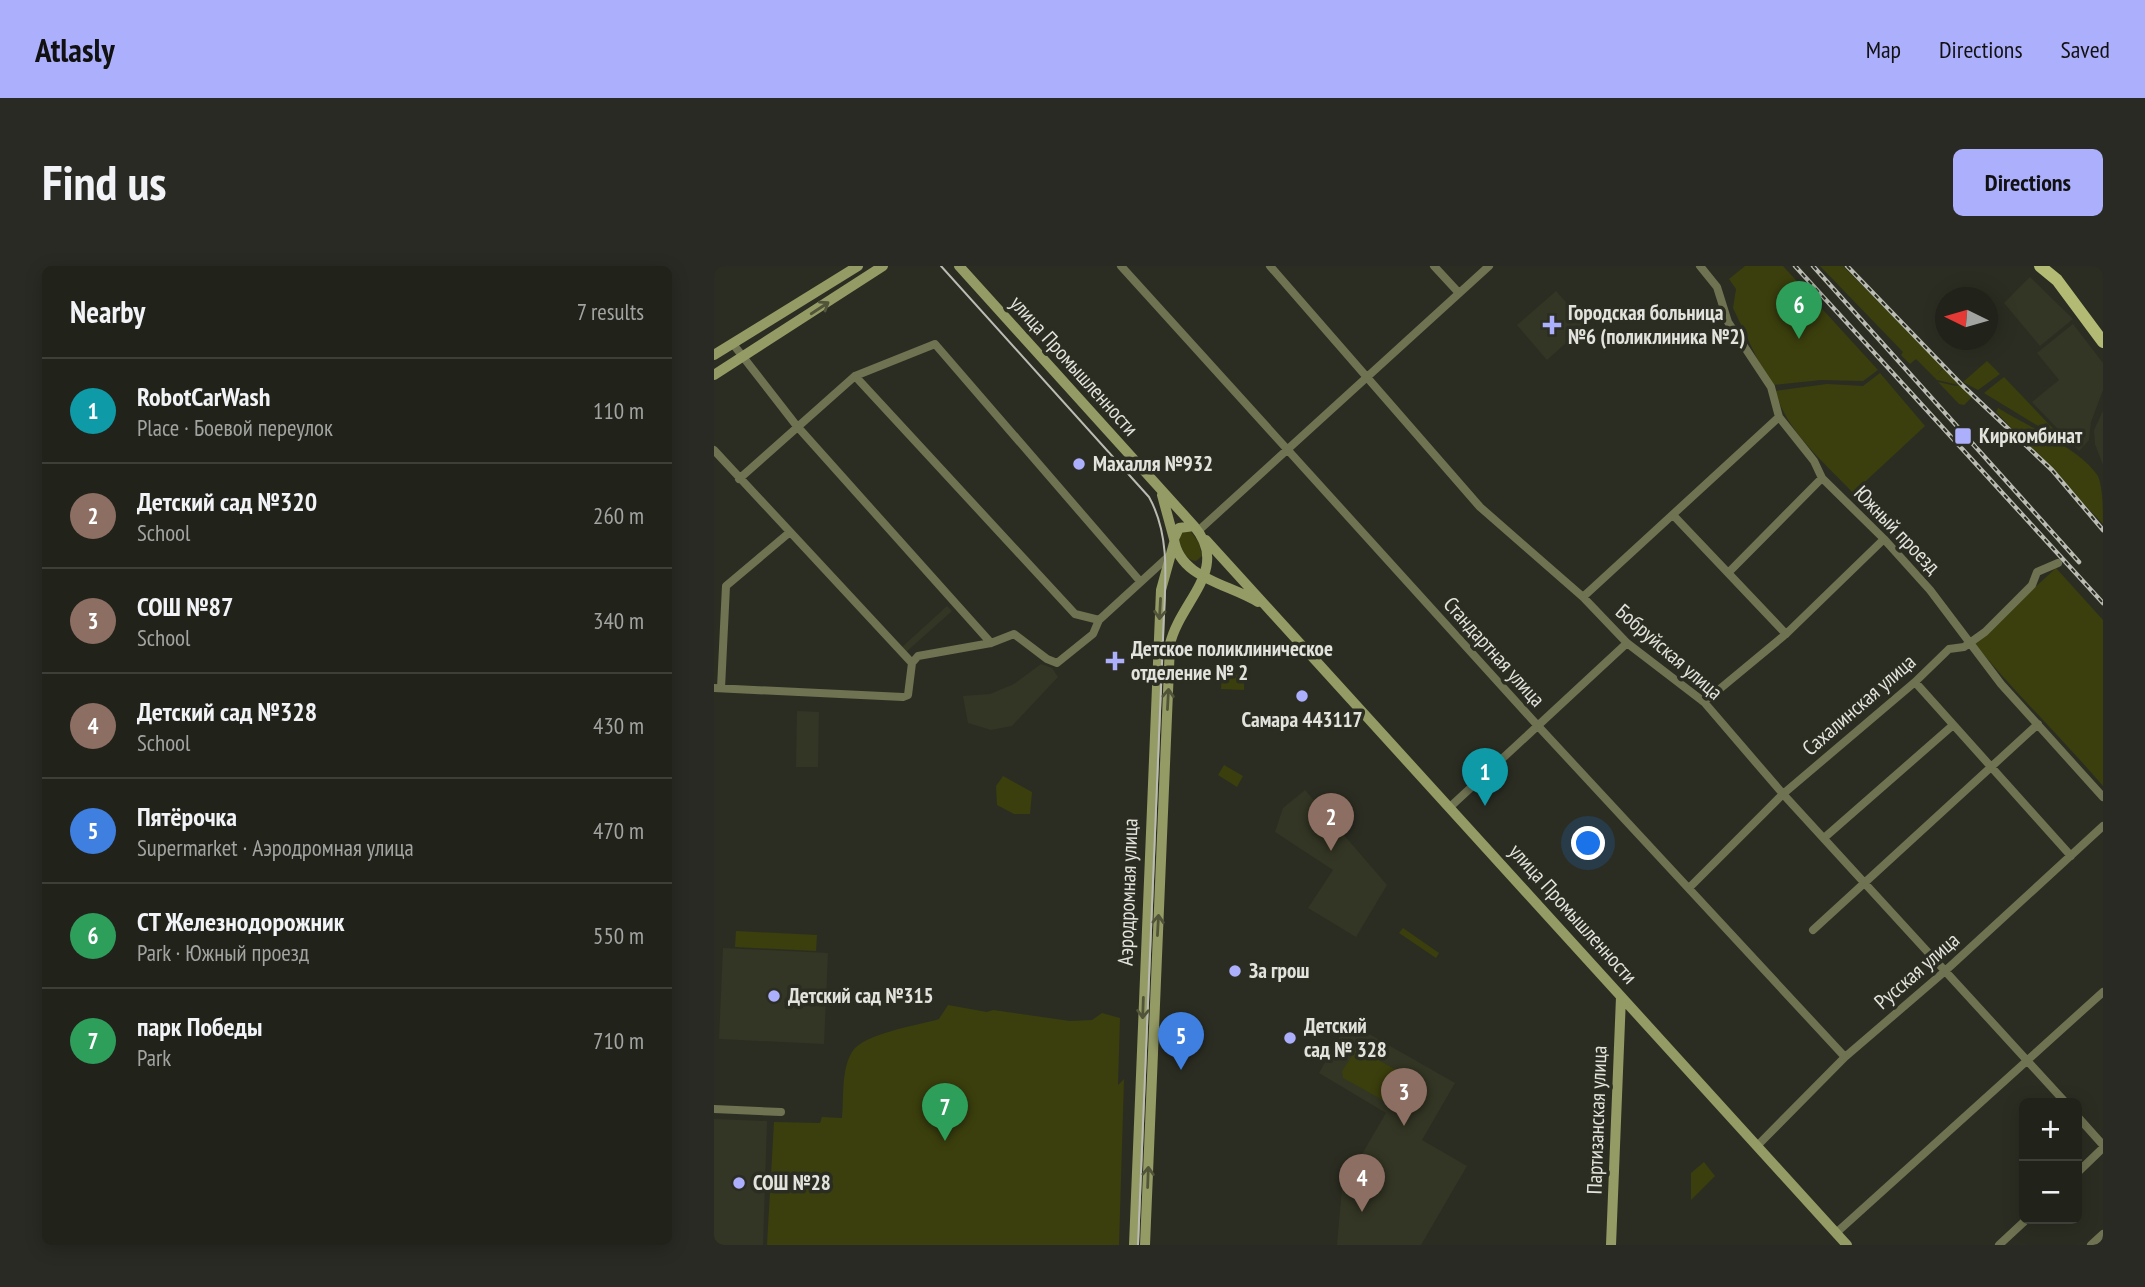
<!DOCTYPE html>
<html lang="en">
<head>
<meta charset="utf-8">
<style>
  body { margin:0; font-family:"PT Sans Narrow",sans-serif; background:#292a23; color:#f1f3f6 }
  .controls { position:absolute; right:21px; bottom:21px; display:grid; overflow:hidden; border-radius:10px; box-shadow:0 4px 18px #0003 }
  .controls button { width:63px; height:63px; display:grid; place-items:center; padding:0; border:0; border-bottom:2px solid #3e3f39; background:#21221a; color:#f1f3f6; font:35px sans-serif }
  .compass { position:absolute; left:1221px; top:21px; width:63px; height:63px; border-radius:50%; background:#21221a; box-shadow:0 4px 18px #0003; rotate:275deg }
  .you { position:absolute; left:875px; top:578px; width:24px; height:24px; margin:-18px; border:5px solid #fff; border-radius:50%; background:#1a73e8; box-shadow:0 0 0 10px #1a73e833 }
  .badge { display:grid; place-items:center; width:46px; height:46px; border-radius:50%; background:#acaffb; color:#fff; font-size:23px; font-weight:700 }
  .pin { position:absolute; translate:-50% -58px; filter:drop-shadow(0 2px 4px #0008) }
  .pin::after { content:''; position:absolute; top:37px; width:24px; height:21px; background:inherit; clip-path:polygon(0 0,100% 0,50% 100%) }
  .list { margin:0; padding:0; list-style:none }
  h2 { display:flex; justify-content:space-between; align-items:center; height:91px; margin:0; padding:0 28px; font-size:30px }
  h2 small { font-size:23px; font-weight:400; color:#a2a4a2 }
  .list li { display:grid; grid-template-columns:46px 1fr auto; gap:21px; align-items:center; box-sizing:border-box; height:105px; padding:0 28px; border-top:2px solid #3e3f39 }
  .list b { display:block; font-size:26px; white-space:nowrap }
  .list p { margin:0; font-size:23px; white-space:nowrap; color:#a2a4a2 }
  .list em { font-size:23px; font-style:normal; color:#a2a4a2 }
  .map { position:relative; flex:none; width:1389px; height:979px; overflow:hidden; border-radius:10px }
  header { display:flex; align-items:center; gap:42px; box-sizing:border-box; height:98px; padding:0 35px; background:#acaffb; color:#111 }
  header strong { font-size:33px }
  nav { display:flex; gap:38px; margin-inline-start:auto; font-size:24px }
  .intro { display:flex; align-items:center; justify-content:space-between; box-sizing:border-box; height:168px; padding:0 42px }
  h1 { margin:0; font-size:49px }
  .button { padding:18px 32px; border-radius:10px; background:#acaffb; color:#111; font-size:24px; font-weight:700 }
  main { display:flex; gap:42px; padding:0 42px }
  aside { flex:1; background:#21221a; border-radius:10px; box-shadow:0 4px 18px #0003 }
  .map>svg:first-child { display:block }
</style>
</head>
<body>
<header>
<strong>Atlasly</strong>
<nav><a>Map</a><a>Directions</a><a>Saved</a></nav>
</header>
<div class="intro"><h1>Find us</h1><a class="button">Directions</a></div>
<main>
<aside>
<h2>Nearby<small>7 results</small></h2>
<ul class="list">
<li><span class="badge" style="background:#0f9aa8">1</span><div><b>RobotCarWash</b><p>Place · Боевой переулок</p></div><em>110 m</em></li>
<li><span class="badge" style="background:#8d6e63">2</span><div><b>Детский сад №320</b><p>School</p></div><em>260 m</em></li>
<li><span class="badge" style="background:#8d6e63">3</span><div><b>СОШ №87</b><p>School</p></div><em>340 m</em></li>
<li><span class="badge" style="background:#8d6e63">4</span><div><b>Детский сад №328</b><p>School</p></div><em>430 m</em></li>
<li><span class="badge" style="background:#3f7fe0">5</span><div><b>Пятёрочка</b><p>Supermarket · Аэродромная улица</p></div><em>470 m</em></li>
<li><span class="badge" style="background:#2e9e5b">6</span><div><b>СТ Железнодорожник</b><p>Park · Южный проезд</p></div><em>550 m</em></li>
<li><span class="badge" style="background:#2e9e5b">7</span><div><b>парк Победы</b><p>Park</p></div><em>710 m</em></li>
</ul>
</aside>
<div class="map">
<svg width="1389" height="979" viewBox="0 0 1389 979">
  <rect width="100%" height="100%" fill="#2c2d22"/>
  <!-- built -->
  <path fill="#333624" d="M1316,11L1359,53L1326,80L1290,37Z
    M842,25L872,59L833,94L803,59Z
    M1359,58L1389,97V124L1377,156L1375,174L1365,185L1318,136L1345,114L1323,87Z
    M1389,145V199L1381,178L1380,164Z
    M233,340L238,345L191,387L187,382Z
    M327,398L338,402L344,411L298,460L277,464L254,457L249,430L276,428L300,418Z
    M83,445L105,446L104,501H82Z
    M591,524L673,619L642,671L594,642L619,604L561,566L569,542Z
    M9,682L114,687L110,778L5,773Z
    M634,756L741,817L708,874L753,900L707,979H623L628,922L672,847L605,807Z
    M0,853L53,855L49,979H0Z"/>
  <!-- green -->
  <path fill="#3b3f0d" d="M1031,0H1069L1164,104L1149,115L1107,114L1059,119L1050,107L1019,42L1022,23L1015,13Z
    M1106,0H1129L1230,101L1222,109L1230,102L1259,130L1250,139L1245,138L1224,116L1242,120L1245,119L1223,114L1202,93L1196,98L1187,89L1189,86Z
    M1273,95L1286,108L1264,124L1249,116Z
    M1166,107L1211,160L1139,227C1110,196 1073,166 1061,125L1113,118L1149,120Z
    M1290,111L1346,170L1344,172L1270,127Z
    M1284,142C1313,160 1365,182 1384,210C1389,223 1389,243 1389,258L1282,146Z
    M475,263L485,277L488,290L482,295C470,294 465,278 465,268Z
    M1342,302L1389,354V520C1347,471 1301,427 1260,377Z
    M508,408L530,409V424L507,423Z
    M510,499L529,510L523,521L504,509Z
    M289,510L318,526L316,548H300L283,539L282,520Z
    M689,662L725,687L722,692L685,667Z
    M22,665L103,669L102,685L21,681Z
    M234,739L273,746L279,744L356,755L378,754L388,747L406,752L404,819L410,813L405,979H53L60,856L106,857L108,851L128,852C130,831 127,804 138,786C148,768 205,759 225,753Z
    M643,782L698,813L699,820L685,843L629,812L628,805Z
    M990,896L1001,910L977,934V907Z"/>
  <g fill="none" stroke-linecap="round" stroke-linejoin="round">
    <!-- street -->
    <path stroke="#6f7352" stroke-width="8" d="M407,0L824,460L1131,791
      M556,0L766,241L869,331L913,377L990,436L1069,528L1352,837
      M720,0L745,27
      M986,0L1003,21L1014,56L1057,121L1065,151L1100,195L1108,212L1170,273L1216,324L1287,418L1389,531
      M19,78L82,159L277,377
      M0,184L198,397
      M25,213L141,110L221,78L425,314
      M960,250L1072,368
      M484,265L775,0
      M1015,306L1108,212
      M869,331L1065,151
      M385,354L454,291
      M1201,416L1357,590
      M0,422L189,431L194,429L198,397L204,390L277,377L300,368L333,393L343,397L379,368L385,354L361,348L141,110
      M7,422L12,320L76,266
      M990,436L1072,368L1170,273
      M736,541L913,377
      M1110,572L1238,460
      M975,622L1069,528L1201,416L1235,383L1250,381L1271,366L1318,319L1323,306L1344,297
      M1099,664L1324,458
      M0,843L67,846
      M1363,850L1389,879
      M1044,879L1131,791L1230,706L1389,560
      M1363,907L1389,882
      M1122,967L1389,726
      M1285,979L1313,953
      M1377,979L1389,968"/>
    <!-- secondary -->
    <path stroke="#959b65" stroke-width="10" d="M245,0L480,260C517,303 466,335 456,378L431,979
      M0,89L144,0
      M0,109L169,0
      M448,229L460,273
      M480,260L465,262L460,273C465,312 515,318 544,336
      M492,274L1133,979
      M420,979L447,324L460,277
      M897,979L907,731"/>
    <!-- primary -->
    <path stroke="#b2ba73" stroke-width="12" d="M1326,0L1343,14L1389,76"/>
    <!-- tram -->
    <path stroke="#babbb3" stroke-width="2" d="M227,0L435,231C459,274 450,325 449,373L424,979"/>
    <defs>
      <path id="rail" d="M1081,0L1389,337
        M1099,0L1365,296
        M1133,0L1249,120L1338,204L1389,264"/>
    </defs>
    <!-- rail casing -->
    <use href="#rail" stroke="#babbb3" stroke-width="4.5"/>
    <!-- rail -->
    <use href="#rail" stroke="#2c2d22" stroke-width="2" stroke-dasharray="5" stroke-linecap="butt"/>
  </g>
  <!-- one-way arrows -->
  <defs><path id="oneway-shaft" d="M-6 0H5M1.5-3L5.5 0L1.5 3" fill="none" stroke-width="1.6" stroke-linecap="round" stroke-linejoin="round" transform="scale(1.75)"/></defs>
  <g stroke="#515439">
    <use href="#oneway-shaft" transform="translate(106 42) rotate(-33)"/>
    <use href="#oneway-shaft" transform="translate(446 343) rotate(93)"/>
    <use href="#oneway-shaft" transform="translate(454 433) rotate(-87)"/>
    <use href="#oneway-shaft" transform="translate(444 659) rotate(-87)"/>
    <use href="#oneway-shaft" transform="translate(429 742) rotate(92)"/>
    <use href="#oneway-shaft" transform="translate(434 911) rotate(-88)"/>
  </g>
  <!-- markers -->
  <g fill="#acaffb" stroke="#2c2d22" stroke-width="2.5">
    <path d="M834.5 48.5h7v7h7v7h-7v7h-7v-7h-7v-7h7z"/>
    <rect x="1240" y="161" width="18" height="18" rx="3.5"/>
    <circle cx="365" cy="198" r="7"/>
    <path d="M397.5 384.5h7v7h7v7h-7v7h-7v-7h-7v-7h7z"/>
    <circle cx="588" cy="430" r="7"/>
    <circle cx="521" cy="705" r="7"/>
    <circle cx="60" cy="730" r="7"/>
    <circle cx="576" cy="772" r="7"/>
    <circle cx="25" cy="917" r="7"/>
  </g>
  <g text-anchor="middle" stroke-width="7" stroke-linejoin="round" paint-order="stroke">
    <!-- poi labels -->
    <g font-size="21" font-weight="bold" fill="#e2e3dc" stroke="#2c2d22" text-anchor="start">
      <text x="854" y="54">Городская больница<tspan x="854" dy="24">№6 (поликлиника №2)</tspan></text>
      <text x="1265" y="177">Киркомбинат</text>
      <text x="379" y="205">Махалля №932</text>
      <text x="417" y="390">Детское поликлиническое<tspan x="417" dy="24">отделение № 2</tspan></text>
      <text x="588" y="461" text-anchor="middle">Самара 443117</text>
      <text x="535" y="712">За грош</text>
      <text x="74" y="737">Детский сад №315</text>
      <text x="590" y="767">Детский<tspan x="590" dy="24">сад № 328</tspan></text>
      <text x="39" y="924">СОШ №28</text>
    </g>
    <!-- street labels -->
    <g font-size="21" fill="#e2e3dc" stroke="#2c2d22">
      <text transform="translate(360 100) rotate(48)" y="7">улица Промышленности</text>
      <text transform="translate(1183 264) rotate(46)" y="7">Южный проезд</text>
      <text transform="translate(780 386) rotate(48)" y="7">Стандартная улица</text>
      <text transform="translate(955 386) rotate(41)" y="7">Бобруйская улица</text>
      <text transform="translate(1145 439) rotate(-41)" y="7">Сахалинская улица</text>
      <text transform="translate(414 626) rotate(-88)" y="7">Аэродромная улица</text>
      <text transform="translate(859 648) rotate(48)" y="7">улица Промышленности</text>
      <text transform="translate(1203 705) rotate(-41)" y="7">Русская улица</text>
      <text transform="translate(883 854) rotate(-88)" y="7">Партизанская улица</text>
    </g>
  </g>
</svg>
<div class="controls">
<button>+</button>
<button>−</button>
</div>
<svg class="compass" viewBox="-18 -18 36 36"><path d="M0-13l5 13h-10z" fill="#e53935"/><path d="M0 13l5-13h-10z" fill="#a2a4a2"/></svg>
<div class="you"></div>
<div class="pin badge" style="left:771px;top:540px;background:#0f9aa8">1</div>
<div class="pin badge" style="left:617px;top:585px;background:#8d6e63">2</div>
<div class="pin badge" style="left:690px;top:860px;background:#8d6e63">3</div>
<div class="pin badge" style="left:648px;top:946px;background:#8d6e63">4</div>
<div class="pin badge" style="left:467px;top:804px;background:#3f7fe0">5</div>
<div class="pin badge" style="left:1085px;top:73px;background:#2e9e5b">6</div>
<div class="pin badge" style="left:231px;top:875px;background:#2e9e5b">7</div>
</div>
</main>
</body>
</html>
